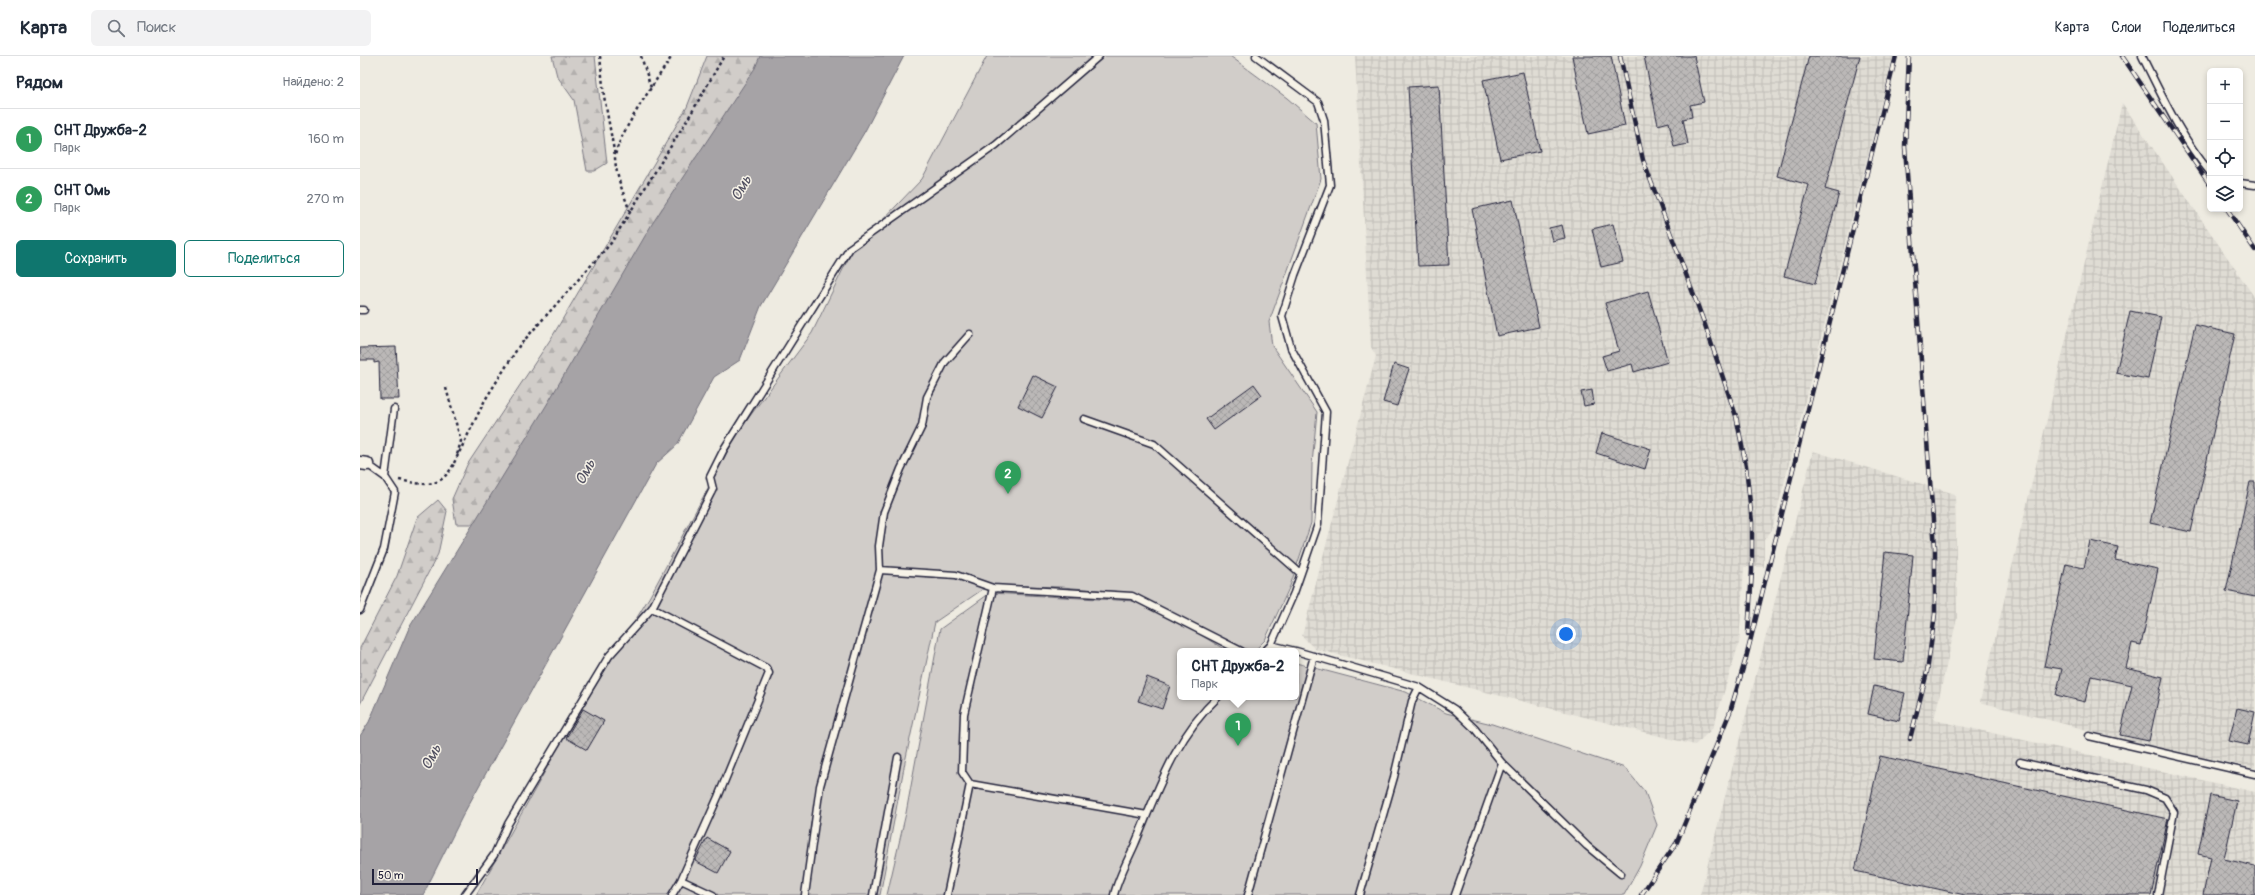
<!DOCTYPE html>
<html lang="ru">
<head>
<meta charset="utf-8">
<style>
  body { margin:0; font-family:Pangolin,sans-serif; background:#f2f2f3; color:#1f2937 }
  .controls { position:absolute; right:12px; top:12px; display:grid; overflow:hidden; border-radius:6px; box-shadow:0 2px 6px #0003 }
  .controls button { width:36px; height:36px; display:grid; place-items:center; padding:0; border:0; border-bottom:1px solid #e0e1e3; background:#fff; color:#1f2937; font:20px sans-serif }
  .scale { position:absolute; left:12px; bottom:10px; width:106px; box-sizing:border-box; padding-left:4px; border:2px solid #22223b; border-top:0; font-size:11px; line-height:14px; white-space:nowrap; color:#22223b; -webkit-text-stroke:3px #f7f3e8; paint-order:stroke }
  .you { position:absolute; left:1206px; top:578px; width:14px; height:14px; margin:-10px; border:3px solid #fff; border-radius:50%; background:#1a73e8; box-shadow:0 0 0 6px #1a73e833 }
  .badge { display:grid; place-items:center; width:26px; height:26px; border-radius:50%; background:#0f766e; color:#fff; font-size:13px; font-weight:700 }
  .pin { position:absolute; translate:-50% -33px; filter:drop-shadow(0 1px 2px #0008) }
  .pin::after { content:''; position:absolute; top:21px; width:14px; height:12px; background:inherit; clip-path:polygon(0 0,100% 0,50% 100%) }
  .popup { position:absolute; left:817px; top:592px; width:122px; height:52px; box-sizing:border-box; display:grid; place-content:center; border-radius:6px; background:#fff; filter:drop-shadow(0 1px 3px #0005); font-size:13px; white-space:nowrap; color:#747a83 }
  .popup b { font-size:15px; color:#1f2937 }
  .popup::after { content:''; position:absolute; left:50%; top:100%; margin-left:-8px; border:8px solid transparent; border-top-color:#fff }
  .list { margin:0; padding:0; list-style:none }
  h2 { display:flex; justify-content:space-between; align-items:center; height:52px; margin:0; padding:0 16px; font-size:17px }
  h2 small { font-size:13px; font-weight:400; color:#747a83 }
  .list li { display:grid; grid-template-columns:26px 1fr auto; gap:12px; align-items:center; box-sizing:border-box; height:60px; padding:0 16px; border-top:1px solid #e0e1e3 }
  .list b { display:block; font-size:15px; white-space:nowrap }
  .list p { margin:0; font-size:13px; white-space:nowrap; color:#747a83 }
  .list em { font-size:13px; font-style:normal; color:#747a83 }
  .actions { display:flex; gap:8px; padding:12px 16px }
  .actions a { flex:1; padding:9px 0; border:1px solid #0f766e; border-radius:6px; text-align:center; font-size:14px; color:#0f766e }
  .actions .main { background:#0f766e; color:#fff }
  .icon { flex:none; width:22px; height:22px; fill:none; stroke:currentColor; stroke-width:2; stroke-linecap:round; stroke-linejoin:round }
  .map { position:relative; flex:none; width:1895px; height:839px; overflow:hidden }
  header { display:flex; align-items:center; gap:24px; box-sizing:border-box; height:56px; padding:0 20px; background:#fff; border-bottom:1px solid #e0e1e3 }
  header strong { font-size:19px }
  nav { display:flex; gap:22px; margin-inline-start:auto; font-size:14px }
  .search { width:280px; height:36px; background:#f2f2f3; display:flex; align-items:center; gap:10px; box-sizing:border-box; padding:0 14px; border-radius:6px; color:#747a83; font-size:15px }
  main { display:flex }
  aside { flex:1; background:#fff }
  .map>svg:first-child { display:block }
</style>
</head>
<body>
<header>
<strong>Карта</strong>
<div class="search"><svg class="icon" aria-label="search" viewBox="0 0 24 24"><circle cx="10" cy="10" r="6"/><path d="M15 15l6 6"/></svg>Поиск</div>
<nav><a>Карта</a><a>Слои</a><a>Поделиться</a></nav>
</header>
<main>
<aside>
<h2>Рядом<small>Найдено: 2</small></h2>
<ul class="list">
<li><span class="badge" style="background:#2e9e5b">1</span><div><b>СНТ Дружба-2</b><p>Парк</p></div><em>160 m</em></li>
<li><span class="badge" style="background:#2e9e5b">2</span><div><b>СНТ Омь</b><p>Парк</p></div><em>270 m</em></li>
</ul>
<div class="actions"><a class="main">Сохранить</a><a>Поделиться</a></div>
</aside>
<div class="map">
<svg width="1895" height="839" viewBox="0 0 1895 839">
  <defs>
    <pattern id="industrial-grid" width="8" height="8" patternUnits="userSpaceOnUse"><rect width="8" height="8" fill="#dfdcd4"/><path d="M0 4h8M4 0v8" fill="none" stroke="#bfbcb7"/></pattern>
    <pattern id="forest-firs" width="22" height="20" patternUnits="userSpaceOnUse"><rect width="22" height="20" fill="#d1cdc9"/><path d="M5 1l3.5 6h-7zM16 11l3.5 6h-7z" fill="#b3b0ae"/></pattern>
    <pattern id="building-cross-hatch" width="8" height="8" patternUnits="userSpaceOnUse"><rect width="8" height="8" fill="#bbb8b7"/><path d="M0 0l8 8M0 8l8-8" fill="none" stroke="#a09e9e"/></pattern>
  </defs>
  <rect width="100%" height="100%" fill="#eeebe1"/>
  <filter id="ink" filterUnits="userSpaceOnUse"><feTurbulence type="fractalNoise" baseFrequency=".025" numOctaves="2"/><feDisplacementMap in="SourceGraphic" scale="8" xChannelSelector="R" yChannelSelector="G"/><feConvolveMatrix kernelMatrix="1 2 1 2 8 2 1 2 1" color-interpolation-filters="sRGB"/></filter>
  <g filter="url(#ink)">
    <!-- industrial -->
    <path fill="url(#industrial-grid)" d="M995,0H1533L1412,474L1404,484V511H1384L1379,587L1353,672L1335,689L955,593L942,580L1016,300L1011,291Z
      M1762,47L1895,242V712L1788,690L1620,646Z
      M1453,395L1595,438L1597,562L1574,664L1895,736V839H1340Z"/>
    <!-- green -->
    <path fill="#d1cdc9" stroke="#7a7882" d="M627,0H870L927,42L956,67L961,123L909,266L912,290L957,356L952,408L951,467L930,530L905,584L894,595H890L773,537L702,531L629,529L575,566L545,706L520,839H116L198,692L290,540L378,376L452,277L491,197L562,123Z
      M630,537L774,545L823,568L867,595H820V641H936V607L1046,636L1086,657L1132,668L1265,712L1285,736L1297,769L1280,810L1264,839H527L546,757L580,573Z"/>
    <!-- forest -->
    <path fill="url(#forest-firs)" stroke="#7a7882" d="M192,0H235L247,107L234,115H227L214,44L197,20Z
      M347,0H412L126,468H96L92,443L107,409L192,281L327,51Z
      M78,444L87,455L78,498L0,648V592L37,520L57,462Z"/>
    <!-- water -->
    <path fill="#a6a3a6" stroke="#716f7b" d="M400,0H544L505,75L401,250L380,304L354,321L317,389L296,408L103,759L63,839H0V680L9,666L49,572L186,350L292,168L395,12Z"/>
    <!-- building -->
    <path fill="url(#building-cross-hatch)" stroke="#22223b" d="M1212,0H1251L1265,70L1228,78Z
      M1284,0H1334L1344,46L1330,49L1332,61L1323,63L1328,88L1314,91L1309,66L1298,69Z
      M1449,0H1500L1465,133L1479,137L1455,228L1424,220L1449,129L1417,120Z
      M1163,16L1180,95L1140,103L1123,24Z
      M1079,29L1089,209L1058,210L1048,31Z
      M1153,144L1179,271L1137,280L1112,153Z
      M1253,168L1263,206L1241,211L1232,173Z
      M1202,169L1205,182L1192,185L1189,172Z
      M1288,235L1308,306L1274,316L1272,308L1247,315L1242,300L1259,295L1245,247Z
      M1770,255L1801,261L1788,323L1756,317Z
      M1835,269L1875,278L1831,476L1790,467Z
      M36,291L39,343H20L19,306L14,307V304H0V292Z
      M1034,308L1049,313L1037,350L1023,346Z
      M673,319L698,331L682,362L658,350Z
      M894,328L902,339L854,374L846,363Z
      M1232,334L1234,348L1224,350L1221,336Z
      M1242,377L1291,393L1285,413L1236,397Z
      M1890,426H1895V541L1866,535Z
      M1730,485L1758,491L1755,504L1798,513L1781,589L1772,587L1766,612L1803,621L1789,685L1760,679L1772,629L1731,620L1725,646L1696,639L1702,613L1684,610L1706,508L1724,512Z
      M1525,496L1553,499L1543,606L1514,603Z
      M787,621L810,630L802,653L778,645Z
      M1514,630L1545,637L1539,665L1508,658Z
      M1877,652L1895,656L1888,689L1869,685Z
      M223,653L244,665L227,694L206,682Z
      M1520,700L1808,763L1791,839H1605L1495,815Z
      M1850,739L1877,745L1864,803L1895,810V839H1843L1851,801L1838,798Z
      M347,782L370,795L358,817L335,805Z"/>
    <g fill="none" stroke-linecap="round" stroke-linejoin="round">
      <defs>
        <path id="service" d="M896,0L958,46L964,64L970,129L935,219L922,260L931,292L966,356L958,468L934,537L911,589L905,595
          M1782,0C1802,40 1821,82 1850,116
          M1880,127L1895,129
          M0,254H4
          M724,363L794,388L940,517
          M25,421L34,353
          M520,514L596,519L633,532L772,540L881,595
          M633,532L604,658L602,716L610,728L787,759
          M0,554L24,493L35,436L25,421L7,408
          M911,589L935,595
          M936,595L1059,631L1094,653L1115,673L1142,707L1227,790L1261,818
          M1729,680L1895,718
          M1660,706L1786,734L1805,742L1814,756L1798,839
          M321,824L353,839
          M105,839L134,799L148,768L249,600L292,552
          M312,839L321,824L358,741L409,617L406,612L292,552L353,433L350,421L364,393L490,192L636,89L739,0
          M445,839L460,730L520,514L519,490L524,456L541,413L562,370L567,341L585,306L610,278
          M513,839L538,701
          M587,839L610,728
          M754,839C758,822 768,804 775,788C797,736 815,681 858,641
          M888,839L954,600
          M1000,839L1034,721L1052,645L1059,631
          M1095,839L1142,707"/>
        <path id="minor" d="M0,407L7,408"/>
      </defs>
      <!-- service casing -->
      <use href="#service" stroke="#22223b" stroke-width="9"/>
      <!-- minor casing -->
      <use href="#minor" stroke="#22223b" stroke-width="15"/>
      <!-- path -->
      <path stroke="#22223b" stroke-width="2.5" stroke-dasharray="3 3" stroke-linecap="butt" d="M240,0L244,40L255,100
        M281,0L291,32
        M270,156C264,138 256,121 255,102C255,82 300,19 312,0
        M86,332L101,385L97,399
        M94,407L125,344L159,290L251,187L332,56L364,0
        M39,424C66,429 80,434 95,406"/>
      <!-- service -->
      <use href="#service" stroke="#f7f3e8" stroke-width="6"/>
      <!-- minor -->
      <use href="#minor" stroke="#f7f3e8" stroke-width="12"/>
      <defs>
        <path id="rail" d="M1260,0L1283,104L1345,269L1376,360L1386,410L1392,466V515L1388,578
          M1549,0L1545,91L1575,491V558L1567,616L1550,683
          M1762,0L1850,129
          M1867,153L1895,194
          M1281,839L1317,786L1370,656L1386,602L1536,0"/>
      </defs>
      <!-- rail casing -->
      <use href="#rail" stroke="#22223b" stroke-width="4.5"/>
      <!-- rail -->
      <use href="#rail" stroke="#f7f3e8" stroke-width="3" stroke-dasharray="9" stroke-linecap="butt"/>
    </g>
  </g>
  <g text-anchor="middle" stroke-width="3" stroke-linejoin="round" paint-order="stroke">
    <!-- water labels -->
    <g font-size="15" font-style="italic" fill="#504f60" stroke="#f7f3e8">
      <text transform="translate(381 132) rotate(-61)" y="5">Омь</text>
      <text transform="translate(225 416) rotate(-62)" y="5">Омь</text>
      <text transform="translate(71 701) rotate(-62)" y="5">Омь</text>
    </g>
  </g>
</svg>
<div class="controls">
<button>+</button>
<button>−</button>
<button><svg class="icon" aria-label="locate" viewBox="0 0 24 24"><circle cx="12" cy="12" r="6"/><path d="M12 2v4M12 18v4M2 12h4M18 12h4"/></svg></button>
<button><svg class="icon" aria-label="layers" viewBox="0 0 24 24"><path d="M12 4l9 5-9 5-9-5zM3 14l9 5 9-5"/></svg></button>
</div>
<div class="scale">50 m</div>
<div class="you"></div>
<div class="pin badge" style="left:878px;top:690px;background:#2e9e5b">1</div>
<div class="popup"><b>СНТ Дружба-2</b>Парк</div>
<div class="pin badge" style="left:648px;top:438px;background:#2e9e5b">2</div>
</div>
</main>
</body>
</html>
